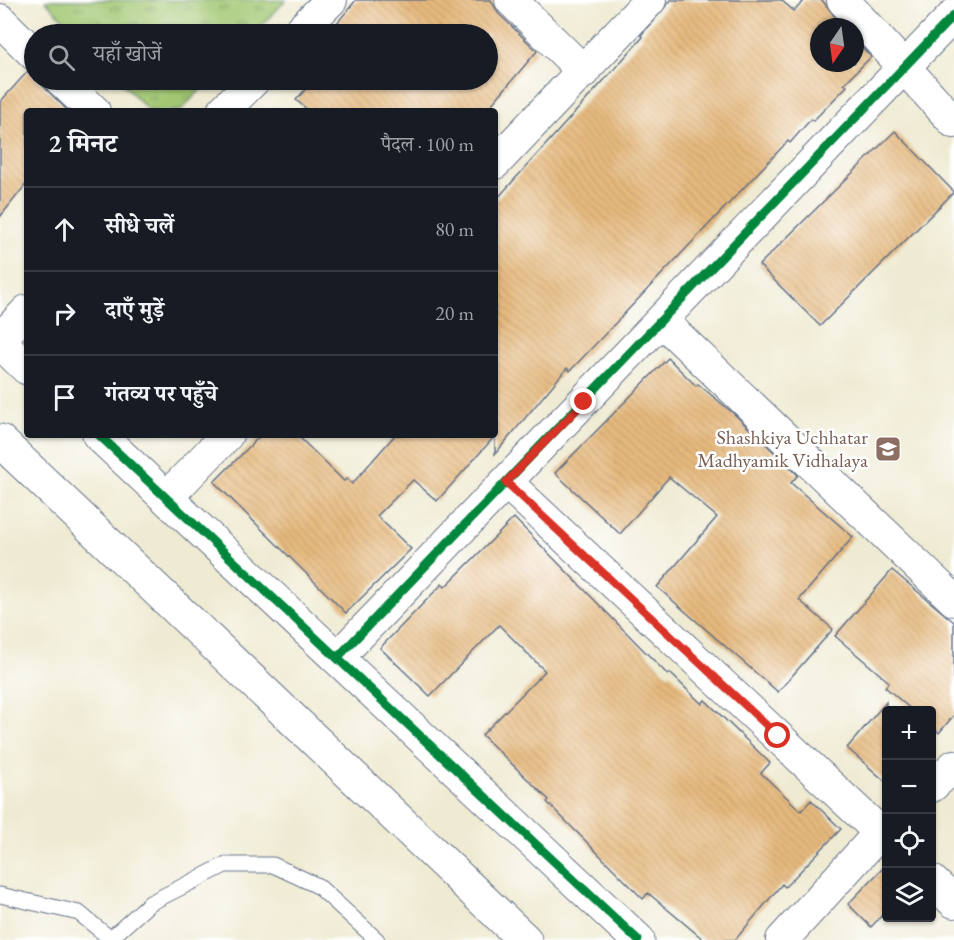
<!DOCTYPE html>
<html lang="hi">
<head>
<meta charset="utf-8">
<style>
  body { margin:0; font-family:"EB Garamond","Noto Serif Devanagari",serif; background:#242831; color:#f1f3f6 }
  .controls { position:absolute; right:18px; bottom:18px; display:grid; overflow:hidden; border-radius:6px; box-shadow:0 2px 4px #0004 }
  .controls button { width:54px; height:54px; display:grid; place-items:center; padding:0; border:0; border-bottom:2px solid #363941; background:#171b24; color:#f1f3f6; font:30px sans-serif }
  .compass { position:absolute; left:810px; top:18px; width:54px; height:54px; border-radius:50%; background:#171b24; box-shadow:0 2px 4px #0004; rotate:193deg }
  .stop { position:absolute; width:18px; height:18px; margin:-14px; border:4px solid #d93025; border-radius:50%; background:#fff }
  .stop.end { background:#d93025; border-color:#fff; box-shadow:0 2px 6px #0008 }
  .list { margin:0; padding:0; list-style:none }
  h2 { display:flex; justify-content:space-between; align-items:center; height:78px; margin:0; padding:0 24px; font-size:26px }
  h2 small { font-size:20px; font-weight:400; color:#9ea1a6 }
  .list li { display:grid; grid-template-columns:39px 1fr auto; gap:18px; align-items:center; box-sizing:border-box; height:84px; padding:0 24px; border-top:2px solid #363941 }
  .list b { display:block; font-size:22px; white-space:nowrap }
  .list em { font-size:20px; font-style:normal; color:#9ea1a6 }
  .icon { flex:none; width:33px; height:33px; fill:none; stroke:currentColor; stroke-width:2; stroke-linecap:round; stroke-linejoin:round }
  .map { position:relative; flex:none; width:954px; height:940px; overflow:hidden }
  .search { position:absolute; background:#171b24; box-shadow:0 2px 4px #0004; left:24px; top:24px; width:474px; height:66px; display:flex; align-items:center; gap:15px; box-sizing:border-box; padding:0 21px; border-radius:33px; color:#9ea1a6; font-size:22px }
  .panel { position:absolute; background:#171b24; box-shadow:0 2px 4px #0004; left:24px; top:108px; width:474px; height:330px; border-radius:6px }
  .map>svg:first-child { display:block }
</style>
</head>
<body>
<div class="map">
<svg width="954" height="940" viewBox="0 0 954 940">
  <defs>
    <pattern id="park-tufts" width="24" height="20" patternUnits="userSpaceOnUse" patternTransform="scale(1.5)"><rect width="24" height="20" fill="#a2c772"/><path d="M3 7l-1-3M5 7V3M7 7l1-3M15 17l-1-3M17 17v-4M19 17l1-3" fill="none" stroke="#83a261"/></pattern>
    <pattern id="building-back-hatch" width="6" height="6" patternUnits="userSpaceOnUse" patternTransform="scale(1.5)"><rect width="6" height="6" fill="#e6b97d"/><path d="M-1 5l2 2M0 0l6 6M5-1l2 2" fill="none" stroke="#c59f6e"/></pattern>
  </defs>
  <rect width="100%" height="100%" fill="#fff"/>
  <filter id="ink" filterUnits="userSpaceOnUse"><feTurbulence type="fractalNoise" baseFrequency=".0167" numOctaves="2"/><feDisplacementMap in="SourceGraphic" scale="12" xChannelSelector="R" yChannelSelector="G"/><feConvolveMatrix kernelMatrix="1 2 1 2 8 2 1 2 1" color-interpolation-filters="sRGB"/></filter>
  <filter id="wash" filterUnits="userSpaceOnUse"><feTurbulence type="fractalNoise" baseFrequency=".008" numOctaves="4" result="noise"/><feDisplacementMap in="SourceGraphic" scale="24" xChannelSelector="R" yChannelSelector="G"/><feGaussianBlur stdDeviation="1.35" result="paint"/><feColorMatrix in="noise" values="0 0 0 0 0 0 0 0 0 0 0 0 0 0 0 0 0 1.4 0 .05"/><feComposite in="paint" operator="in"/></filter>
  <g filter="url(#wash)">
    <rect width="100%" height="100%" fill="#efebd3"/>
    <!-- park -->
    <path fill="url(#park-tufts)" stroke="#5e7b68" stroke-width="1.5" d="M45,0H286L253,34H77Z
      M119,80H210L180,111H149Z"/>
    <g id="blocks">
      <!-- building -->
      <path fill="url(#building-back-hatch)" d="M356,0H491L498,13L537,51L486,111H309L296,100L314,80H488V34H328Z
        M671,0H781L794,11L805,0H822L843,27H819V63H855V40L871,57L844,84L847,86L813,121L811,119L790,143L788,141L570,371L567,368L495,454V436L437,501L413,480L377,516L411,549L346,613L214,482L261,435H297L344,481L347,479L352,484L395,435H495V201L643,37L641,35Z
        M28,71L68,111H27V183L0,217V102Z
        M895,131L954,192L820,326L759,265Z
        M668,358L696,386L698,384L733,413L798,475L791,483L853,537L799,600L833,629L778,692L657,587L717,517L669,477L620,534L555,473Z
        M514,518L668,675L670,673L702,704L705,700L770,763L761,773L801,811L811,800L841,829L785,887L782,884L735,940H704L648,893L643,899L547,802L549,800L482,735L545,671L499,625L430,696L380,648L442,584L445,587Z
        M892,570L954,622V715L939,733L932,726V711H913L885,687L889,682L835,636Z
        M886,702V782L847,748Z
        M886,865V911L871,927L848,904Z"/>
    </g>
  </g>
  <g filter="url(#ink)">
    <use href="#blocks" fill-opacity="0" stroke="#657187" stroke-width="1.5"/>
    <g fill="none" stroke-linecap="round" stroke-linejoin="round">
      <defs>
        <path id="lane" d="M0,895L79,913L112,940
          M111,938L150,903L225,865H273L318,886L377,940"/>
        <path id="street" d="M511,0L584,72
          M843,0L954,122
          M0,20L34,54
          M297,34L331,0
          M61,80L94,111
          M223,111L254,80
          M495,163L650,0
          M662,321L954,600
          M0,339L27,311
          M506,482L886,838
          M166,498L227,435
          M337,658L954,15
          M932,786L954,766
          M932,881L954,902
          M782,940L886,826"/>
        <path id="secondary" d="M0,342L27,368
          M99,435L638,940
          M0,441L525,940"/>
      </defs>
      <!-- lane casing -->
      <use href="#lane" stroke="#657187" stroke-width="17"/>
      <!-- street casing -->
      <use href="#street" stroke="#657187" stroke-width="34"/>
      <!-- secondary casing -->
      <use href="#secondary" stroke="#657187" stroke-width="35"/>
      <!-- lane -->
      <use href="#lane" stroke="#fff" stroke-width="15"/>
      <!-- street -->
      <use href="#street" stroke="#fff" stroke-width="32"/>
      <!-- secondary -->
      <use href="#secondary" stroke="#fff" stroke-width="33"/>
      <defs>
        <path id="cycleway" d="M99,435L638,940
          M337,658L954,15"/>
      </defs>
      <!-- cycleway casing -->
      <use href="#cycleway" stroke="#fff" stroke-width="13"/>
      <!-- cycleway -->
      <use href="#cycleway" stroke="#00873e" stroke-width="9"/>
    </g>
  </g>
  <g fill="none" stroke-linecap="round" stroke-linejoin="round" filter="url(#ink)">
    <!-- route -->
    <path stroke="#d93025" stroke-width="8" d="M584,402L506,482L778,736"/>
  </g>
  <!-- icons -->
  <defs>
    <symbol id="school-square" viewBox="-11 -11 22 22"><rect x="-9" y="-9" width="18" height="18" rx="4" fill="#8d6e63" stroke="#fff"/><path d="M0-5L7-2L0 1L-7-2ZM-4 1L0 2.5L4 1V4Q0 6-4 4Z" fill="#fff"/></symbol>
  </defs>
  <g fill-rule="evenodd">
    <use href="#school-square" x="873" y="434" width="30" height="30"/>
  </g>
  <g text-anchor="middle" stroke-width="5" stroke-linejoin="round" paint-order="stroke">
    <!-- education labels -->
    <g font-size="20" fill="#785e54" stroke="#fff" text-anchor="end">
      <text x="868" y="444">Shashkiya Uchhatar<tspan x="868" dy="23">Madhyamik Vidhalaya</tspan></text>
    </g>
  </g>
</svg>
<div class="controls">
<button>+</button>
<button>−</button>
<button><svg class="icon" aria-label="locate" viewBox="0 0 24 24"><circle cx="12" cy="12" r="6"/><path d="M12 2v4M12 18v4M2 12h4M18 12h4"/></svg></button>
<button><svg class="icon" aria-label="layers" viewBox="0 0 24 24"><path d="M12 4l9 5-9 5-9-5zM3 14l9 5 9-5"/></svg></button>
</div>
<svg class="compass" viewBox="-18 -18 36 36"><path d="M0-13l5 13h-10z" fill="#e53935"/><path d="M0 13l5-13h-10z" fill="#9ea1a6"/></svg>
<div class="stop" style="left:778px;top:736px"></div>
<div class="stop end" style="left:584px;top:402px"></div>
<div class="search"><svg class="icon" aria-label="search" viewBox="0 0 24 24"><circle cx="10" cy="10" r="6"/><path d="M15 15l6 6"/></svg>यहाँ खोजें</div>
<section class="panel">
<h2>2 मिनट<small>पैदल · 100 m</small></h2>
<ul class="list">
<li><svg class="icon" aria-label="ahead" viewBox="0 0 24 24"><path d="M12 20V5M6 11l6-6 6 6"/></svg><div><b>सीधे चलें</b></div><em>80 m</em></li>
<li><svg class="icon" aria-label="right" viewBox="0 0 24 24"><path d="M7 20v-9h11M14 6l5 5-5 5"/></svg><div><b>दाएँ मुड़ें</b></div><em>20 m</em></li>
<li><svg class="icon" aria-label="arrive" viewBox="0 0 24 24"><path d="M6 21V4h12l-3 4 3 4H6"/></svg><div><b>गंतव्य पर पहुँचे</b></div></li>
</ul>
</section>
</div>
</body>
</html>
